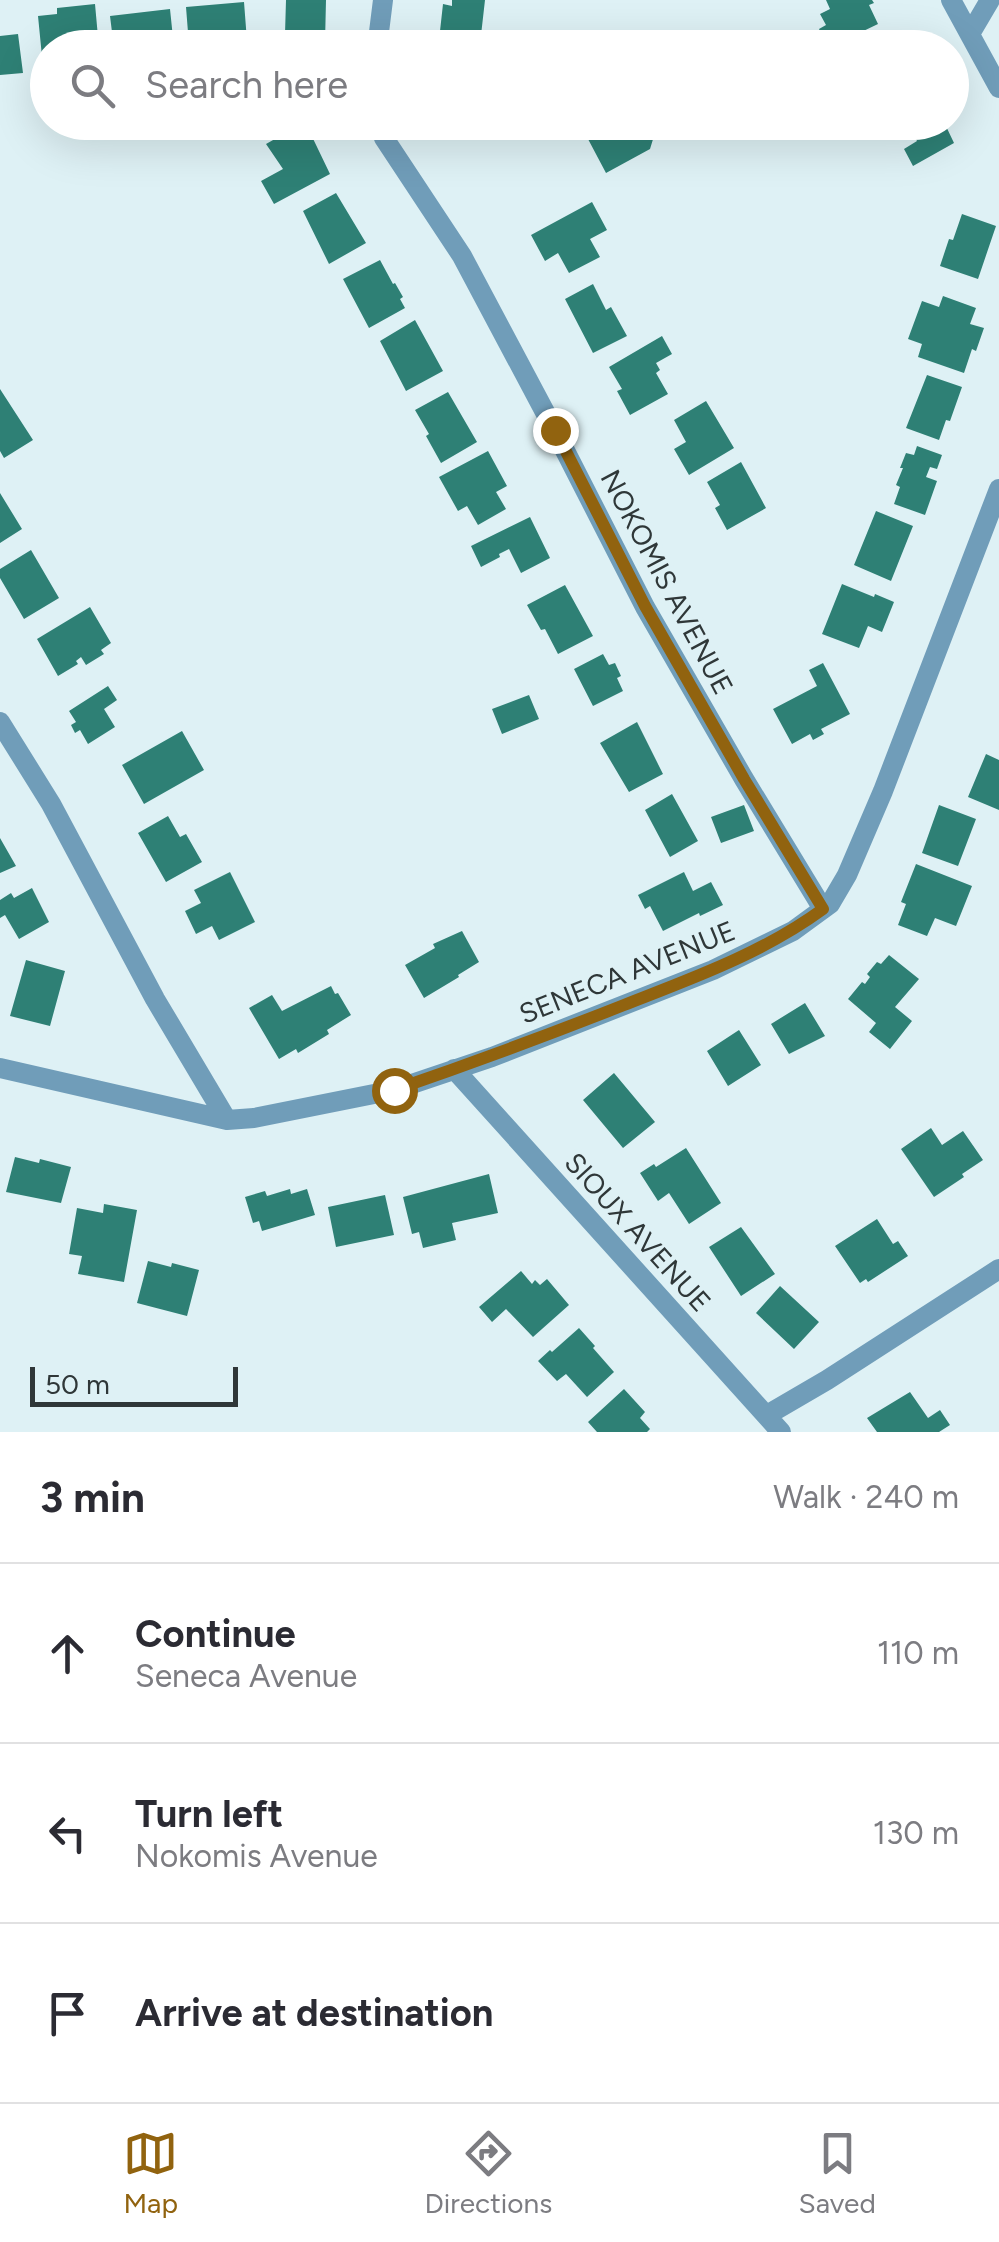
<!DOCTYPE html>
<html lang="en">
<head>
<meta charset="utf-8">
<style>
  body { margin:0; font-family:Figtree,sans-serif; background:#f2f2f3; color:#2b2b33 }
  .scale { position:absolute; left:30px; bottom:25px; width:208px; box-sizing:border-box; padding-left:10px; border:5px solid #2f3738; border-top:0; font-size:28px; line-height:35px; white-space:nowrap; color:#2f3738; -webkit-text-stroke:8px #def1f5; paint-order:stroke }
  .stop { position:absolute; width:30px; height:30px; margin:-22px; border:8px solid #91630f; border-radius:50%; background:#fff }
  .stop.end { background:#91630f; border-color:#fff; box-shadow:0 2px 10px #0008 }
  .list { margin:0; padding:0; list-style:none }
  h2 { display:flex; justify-content:space-between; align-items:center; height:130px; margin:0; padding:0 40px; font-size:42px }
  h2 small { font-size:32px; font-weight:400; color:#7c7c81 }
  .list li { display:grid; grid-template-columns:65px 1fr auto; gap:30px; align-items:center; box-sizing:border-box; height:180px; padding:0 40px; border-top:2px solid #e1e1e2 }
  .list b { display:block; font-size:38px; white-space:nowrap }
  .list p { margin:0; font-size:32px; white-space:nowrap; color:#7c7c81 }
  .list em { font-size:32px; font-style:normal; color:#7c7c81 }
  .icon { flex:none; width:55px; height:55px; fill:none; stroke:currentColor; stroke-width:2; stroke-linecap:round; stroke-linejoin:round }
  .map { position:relative; flex:none; width:999px; height:1432px; overflow:hidden }
  .search { position:absolute; background:#fff; box-shadow:0 10px 40px #0002; left:30px; right:30px; top:30px; height:110px; display:flex; align-items:center; gap:25px; box-sizing:border-box; padding:0 35px; border-radius:55px; color:#7c7c81; font-size:38px }
  .sheet { height:670px; background:#fff }
  nav { display:flex; justify-content:space-around; align-items:center; box-sizing:border-box; height:140px; border-top:2px solid #e1e1e2; background:#fff; font-size:28px; color:#7c7c81 }
  nav a { display:grid; justify-items:center; gap:5px }
  nav .on { color:#91630f }
  .map>svg:first-child { display:block }
</style>
</head>
<body>
<div class="map">
<svg width="999" height="1432" viewBox="0 0 999 1432">
  <rect width="100%" height="100%" fill="#def1f5"/>
  <!-- building -->
  <path fill="#2e8075" d="M286,0H326L325,43L309,42V48H277L278,33L285,34Z
    M452,0H485L480,44L439,40L443,4L452,6Z
    M826,0H872L874,3L869,5L878,24L828,48L819,29L826,25L820,14L830,9Z
    M244,2L247,41L189,45L186,7Z
    M95,4L99,48H48V87H45L38,16L57,14V8Z
    M170,9L173,38L143,42L144,48H114L110,16Z
    M18,34L23,73L0,75V36Z
    M305,122L330,174L274,204L261,181L283,169L266,144Z
    M579,122H639L649,127L654,136L650,149L606,173Z
    M907,122H944L954,143L913,166L904,149L917,141Z
    M336,193L366,243L329,264L303,211Z
    M592,202L607,230L590,239L600,257L569,273L558,253L545,261L531,235Z
    M962,214L996,226L978,279L940,266L949,239L953,240Z
    M380,260L393,284L395,283L403,297L400,299L405,308L369,328L343,279Z
    M593,284L606,310L611,307L627,336L593,353L565,299Z
    M943,296L976,308L970,324L984,328L976,351L972,349L964,373L918,357L922,344L908,339L922,301L939,307Z
    M415,320L443,371L406,391L380,341Z
    M662,336L672,354L656,363L660,370L656,373L668,394L630,415L617,391L622,389L609,367Z
    M927,375L962,387L950,421L946,420L939,440L906,428Z
    M0,389L33,440L4,458L0,451Z
    M448,392L477,442L441,463L426,436L429,434L415,410Z
    M706,401L734,448L689,475L674,449L686,442L674,420Z
    M917,446L942,455L937,469L930,467L926,477L937,481L925,515L894,504L900,487L896,485L903,468H900L906,453L914,455Z
    M488,451L507,486L496,492L506,509L478,525L467,506L458,511L439,477Z
    M741,462L766,508L727,530L715,508L720,505L707,482Z
    M0,493L22,529L0,543Z
    M876,511L913,526L891,581L854,565Z
    M530,517L550,558L521,573L509,549L499,554L500,557L481,567L471,546Z
    M31,550L59,598L24,619L0,578V569Z
    M842,584L874,597L875,594L894,602L882,632L868,626L859,648L822,634Z
    M565,585L593,636L558,654L545,629L541,630L527,605Z
    M90,607L111,643L101,650L104,654L86,665L81,657L76,661L78,664L58,676L37,639Z
    M603,654L609,665L615,663L621,676L617,678L623,691L593,706L574,669Z
    M823,663L850,714L821,729L824,734L813,740L810,734L792,744L773,709L817,686L809,670Z
    M108,686L117,700L104,709L115,727L88,744L80,730L75,733L71,725L76,722L69,711Z
    M529,695L539,719L502,734L492,709Z
    M637,722L663,774L629,792L600,743Z
    M182,731L204,770L144,804L122,765Z
    M986,754L999,760V810L968,797Z
    M672,794L698,841L670,857L645,810Z
    M744,805L754,831L721,843L711,817Z
    M939,805L976,819L958,866L922,853Z
    M168,816L180,837L186,834L202,862L166,882L138,833Z
    M0,838L16,866L0,873Z
    M916,864L972,886L956,926L935,918L927,936L898,925L906,904L901,902Z
    M230,872L255,922L219,940L212,926L196,934L185,911L201,903L194,890Z
    M684,872L693,891L711,882L723,905L700,916L699,913L663,931L650,906L645,909L638,895Z
    M32,888L49,922L19,939L5,915L0,918V900L11,893L14,898Z
    M462,931L479,962L458,975L459,977L424,998L405,965L435,948L433,944Z
    M889,955L919,979L895,1007L912,1021L890,1049L869,1032L876,1023L848,999L862,982L865,984L870,977L867,974L877,962L881,964Z
    M26,960L65,971L50,1026L10,1016Z
    M331,986L335,994L338,993L351,1015L327,1030L329,1034L298,1053L296,1049L279,1059L249,1008L272,995L282,1011Z
    M805,1003L825,1036L789,1054L771,1024Z
    M739,1030L761,1065L728,1086L707,1051Z
    M614,1073L655,1122L623,1148L583,1100Z
    M931,1128L942,1145L963,1131L983,1160L962,1174L964,1177L934,1197L901,1149Z
    M686,1148L721,1203L689,1224L669,1193L658,1201L640,1173L654,1164L656,1167Z
    M15,1157L39,1163L40,1159L71,1167L61,1203L6,1192Z
    M489,1174L498,1213L452,1223L456,1240L423,1248L419,1232L412,1234L403,1197Z
    M290,1189L291,1194L307,1189L315,1215L262,1231L259,1221L253,1223L245,1197L265,1191L267,1196Z
    M385,1195L394,1235L336,1247L328,1207Z
    M104,1204L137,1210L124,1282L78,1274L82,1256L69,1254L77,1208L103,1213Z
    M877,1219L893,1244L898,1241L908,1256L868,1282L866,1279L860,1283L835,1246Z
    M741,1227L775,1274L741,1296L709,1247Z
    M148,1261L171,1267L172,1263L199,1270L187,1316L137,1303Z
    M521,1271L532,1284L535,1280L540,1285L547,1279L569,1305L533,1337L506,1309L492,1322L479,1307Z
    M780,1286L819,1322L794,1349L756,1313Z
    M579,1328L595,1346L593,1348L614,1372L587,1397L566,1374L557,1381L538,1361L550,1350L552,1352Z
    M624,1389L645,1412L640,1418L650,1429L647,1432H597L588,1422Z
    M910,1392L928,1418L940,1410L950,1425L939,1432H877L867,1418Z"/>
  <g fill="none" stroke-linecap="round" stroke-linejoin="round">
    <!-- street -->
    <path stroke="#709db9" stroke-width="20" d="M951,0L999,88
      M970,34L990,0
      M377,48L383,0
      M380,122L384,138L462,256L555,431L645,607L744,779L823,909
      M0,722L51,804L155,999L227,1120
      M0,1068L227,1120L254,1118L394,1090L492,1057L713,970L793,931L830,904L847,875L883,791L999,489
      M454,1069L781,1432
      M767,1415L827,1380L999,1269"/>
  </g>
  <g fill="none" stroke-linecap="round" stroke-linejoin="round">
    <!-- route -->
    <path stroke="#91630f" stroke-width="12" d="M394,1090C472,1063 548,1035 624,1005C693,978 763,953 823,909L744,779L645,606L555,430"/>
  </g>
  <g text-anchor="middle" stroke-width="10" stroke-linejoin="round" paint-order="stroke">
    <!-- street labels -->
    <g font-size="28" fill="#2f3738" stroke="#def1f5">
      <text transform="translate(667 582) rotate(62)" y="10">NOKOMIS AVENUE</text>
      <text transform="translate(627 972) rotate(-22)" y="10">SENECA AVENUE</text>
      <text transform="translate(638 1232) rotate(48)" y="10">SIOUX AVENUE</text>
    </g>
  </g>
</svg>
<div class="scale">50 m</div>
<div class="stop" style="left:394px;top:1090px"></div>
<div class="stop end" style="left:555px;top:430px"></div>
<div class="search"><svg class="icon" aria-label="search" viewBox="0 0 24 24"><circle cx="10" cy="10" r="6"/><path d="M15 15l6 6"/></svg>Search here</div>
</div>
<section class="sheet">
<h2>3 min<small>Walk · 240 m</small></h2>
<ul class="list">
<li><svg class="icon" aria-label="ahead" viewBox="0 0 24 24"><path d="M12 20V5M6 11l6-6 6 6"/></svg><div><b>Continue</b><p>Seneca Avenue</p></div><em>110 m</em></li>
<li><svg class="icon" aria-label="left" viewBox="0 0 24 24"><path d="M17 20v-9H6M10 6l-5 5 5 5"/></svg><div><b>Turn left</b><p>Nokomis Avenue</p></div><em>130 m</em></li>
<li><svg class="icon" aria-label="arrive" viewBox="0 0 24 24"><path d="M6 21V4h12l-3 4 3 4H6"/></svg><div><b>Arrive at destination</b></div></li>
</ul>
</section>
<nav>
<a class="on"><svg class="icon" aria-label="map" viewBox="0 0 24 24"><path d="M3 6l6-2 6 2 6-2v14l-6 2-6-2-6 2zM9 4v14M15 6v14"/></svg>Map</a>
<a><svg class="icon" aria-label="directions" viewBox="0 0 24 24"><path d="M12 3l9 9-9 9-9-9zM9 14v-3h6M13 9l2 2-2 2"/></svg>Directions</a>
<a><svg class="icon" aria-label="saved" viewBox="0 0 24 24"><path d="M7 4h10v16l-5-4-5 4z"/></svg>Saved</a>
</nav>
</body>
</html>
